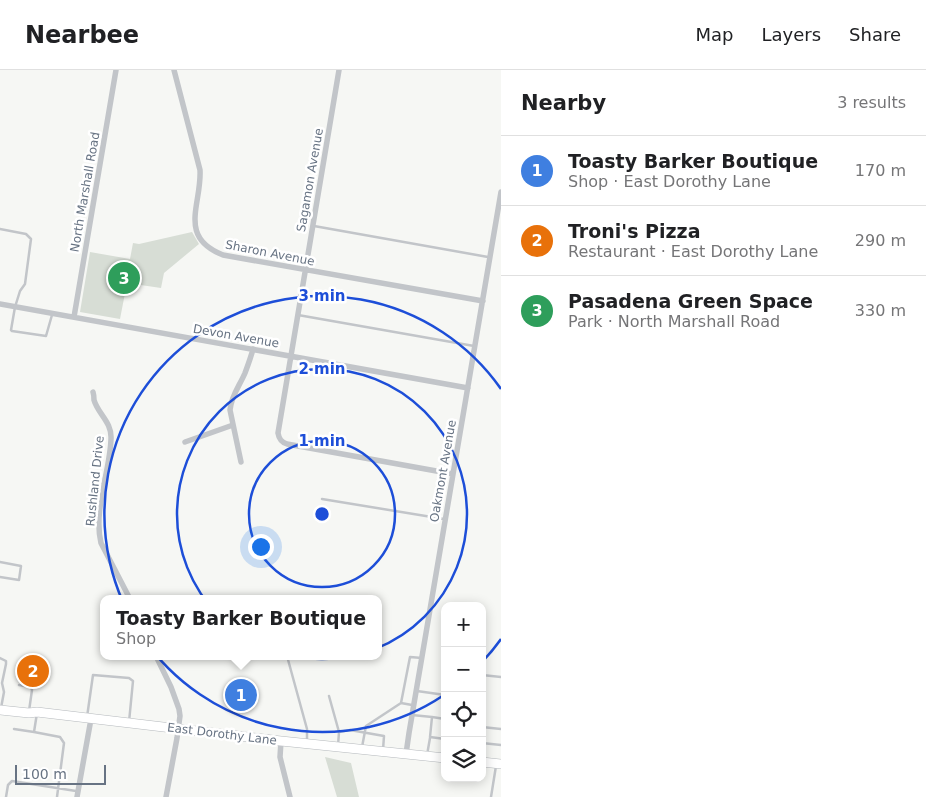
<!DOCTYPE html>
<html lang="en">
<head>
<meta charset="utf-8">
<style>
  body { margin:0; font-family:"DejaVu Sans",sans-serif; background:#f2f2f2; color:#202124 }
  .controls { position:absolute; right:15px; bottom:15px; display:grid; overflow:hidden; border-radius:10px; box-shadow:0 2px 12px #0003 }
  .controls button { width:45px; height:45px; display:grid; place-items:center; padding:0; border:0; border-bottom:1px solid #e0e0e0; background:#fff; color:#202124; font:25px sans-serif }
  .scale { position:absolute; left:15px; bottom:12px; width:91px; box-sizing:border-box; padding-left:5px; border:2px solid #677383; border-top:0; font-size:14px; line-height:18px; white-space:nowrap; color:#677383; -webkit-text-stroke:4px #fff; paint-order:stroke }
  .you { position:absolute; left:260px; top:476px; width:18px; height:18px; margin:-12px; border:4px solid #fff; border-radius:50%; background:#1a73e8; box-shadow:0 0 0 8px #1a73e833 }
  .badge { display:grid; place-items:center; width:32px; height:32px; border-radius:50%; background:#0f766e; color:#fff; font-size:16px; font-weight:700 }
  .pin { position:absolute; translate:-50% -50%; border:2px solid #fff; box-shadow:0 1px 5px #0006 }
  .popup { position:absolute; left:100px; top:525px; width:282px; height:65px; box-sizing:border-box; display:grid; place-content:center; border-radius:10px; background:#fff; filter:drop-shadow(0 1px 4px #0005); font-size:16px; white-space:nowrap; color:#757577 }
  .popup b { font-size:19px; color:#202124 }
  .popup::after { content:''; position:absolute; left:50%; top:100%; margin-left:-10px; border:10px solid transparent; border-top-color:#fff }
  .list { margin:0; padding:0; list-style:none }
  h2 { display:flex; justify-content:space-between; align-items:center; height:65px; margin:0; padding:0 20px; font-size:21px }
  h2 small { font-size:16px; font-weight:400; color:#757577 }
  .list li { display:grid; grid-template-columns:32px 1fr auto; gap:15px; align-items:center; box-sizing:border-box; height:70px; padding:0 20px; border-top:1px solid #e0e0e0 }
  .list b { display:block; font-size:19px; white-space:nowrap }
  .list p { margin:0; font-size:16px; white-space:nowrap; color:#757577 }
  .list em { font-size:16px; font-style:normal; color:#757577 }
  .icon { flex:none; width:28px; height:28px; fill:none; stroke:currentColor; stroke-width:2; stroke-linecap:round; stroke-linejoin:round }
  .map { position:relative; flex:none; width:501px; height:727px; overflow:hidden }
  header { display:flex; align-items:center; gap:30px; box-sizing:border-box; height:70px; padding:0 25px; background:#fff; border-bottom:1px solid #e0e0e0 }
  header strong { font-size:24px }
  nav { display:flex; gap:28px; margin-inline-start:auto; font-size:18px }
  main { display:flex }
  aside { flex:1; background:#fff }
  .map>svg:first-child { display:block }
</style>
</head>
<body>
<header>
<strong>Nearbee</strong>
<nav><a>Map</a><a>Layers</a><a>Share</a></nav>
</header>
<main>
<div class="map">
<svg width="501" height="727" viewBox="0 0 501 727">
  <rect width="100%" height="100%" fill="#f6f7f4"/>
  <!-- green -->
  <path fill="#d7ddd5" d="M192,162L199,174L164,203L161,218L127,213L120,249L80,242L90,182L130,189L133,173L139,174Z
    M325,687L351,693L359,727H337Z"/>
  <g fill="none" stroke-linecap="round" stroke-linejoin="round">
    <defs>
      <path id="primary" d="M0,640L29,643L37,642L281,671L445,688
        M482,692L501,694"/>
    </defs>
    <!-- primary casing -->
    <use href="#primary" stroke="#b5b9bd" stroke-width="10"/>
    <!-- lane -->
    <path stroke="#c2c5c9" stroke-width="2.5" d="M314,156L488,187
      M0,159L26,164L31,169L25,214L20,221L15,237L11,260L12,261L46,266L52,245
      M298,245L474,276
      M322,429L444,449
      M0,492L21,496L19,510L0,507
      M287,586L307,659V672
      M0,588L6,591V594L2,613L4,622L1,638
      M482,605L501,607
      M19,615L31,617L32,620L29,641
      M417,621L445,625
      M329,626L339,662L338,676
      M412,635L401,633L410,587L422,588
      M37,643L34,662L60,667L64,673L57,727
      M412,645L432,647L430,667L445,669
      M87,647L93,605L129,608L133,611L129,652
      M432,647L445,649
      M482,657L501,659
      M14,659L34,662
      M339,662L350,660L384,666L383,680
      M482,673L501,675
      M362,677L366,656L401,633
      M427,685L430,668
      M6,727L8,715L12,711L76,721
      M491,727L496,696"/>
    <!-- street -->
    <path stroke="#c2c5c9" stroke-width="5.5" d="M174,0L200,100C202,134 177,167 223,185L483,231
      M339,0L278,363C279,369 281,372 287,374L453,404
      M0,234L468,318
      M74,247L116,0
      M93,322C94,325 94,327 94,330C98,344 112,352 111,369C110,402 93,440 101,473L130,529
      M185,372L233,355
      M241,392L230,340C231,326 240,315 245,303C248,295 251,287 253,279
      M156,586L171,617L179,639L180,646L177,668L166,727
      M281,671L280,687L290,727
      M406,684L409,663L501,122
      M77,727L91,649"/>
    <!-- primary -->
    <use href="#primary" stroke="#fff" stroke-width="9"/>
  </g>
  <!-- distance rings -->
  <g fill="none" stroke="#1d4ed8" stroke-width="2.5">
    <circle cx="322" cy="444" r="73"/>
    <circle cx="322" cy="444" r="145"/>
    <path d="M501 569A218 218 0 0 1 483 591M444 625A218 218 0 1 1 501 319"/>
  </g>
  <g text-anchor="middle" stroke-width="5" stroke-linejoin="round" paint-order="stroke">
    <!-- street labels -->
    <g font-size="12" fill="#677383" stroke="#fff">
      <text transform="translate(310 110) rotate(-80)" y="4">Sagamon Avenue</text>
      <text transform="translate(85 122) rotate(-80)" y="4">North Marshall Road</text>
      <text transform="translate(270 183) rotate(11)" y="4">Sharon Avenue</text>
      <text transform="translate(236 266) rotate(10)" y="4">Devon Avenue</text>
      <text transform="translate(443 401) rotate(-80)" y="4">Oakmont Avenue</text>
      <text transform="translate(95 411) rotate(-84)" y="4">Rushland Drive</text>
      <text transform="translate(222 664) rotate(7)" y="4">East Dorothy Lane</text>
    </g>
  </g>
  <circle cx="322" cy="444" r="8" fill="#1d4ed8" stroke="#fff" stroke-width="2.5"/>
  <g font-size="15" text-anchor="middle" font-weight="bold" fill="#1d4ed8" stroke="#fff" stroke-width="5" stroke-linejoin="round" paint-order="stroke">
    <text x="322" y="231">3 min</text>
    <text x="322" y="304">2 min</text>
    <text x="322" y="376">1 min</text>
  </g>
</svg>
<div class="controls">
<button>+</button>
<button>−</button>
<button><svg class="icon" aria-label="locate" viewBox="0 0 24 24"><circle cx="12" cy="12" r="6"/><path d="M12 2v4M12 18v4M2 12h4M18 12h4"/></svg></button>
<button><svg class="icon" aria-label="layers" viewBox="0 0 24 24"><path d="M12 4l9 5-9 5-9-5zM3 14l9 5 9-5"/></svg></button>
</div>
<div class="scale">100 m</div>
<div class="you"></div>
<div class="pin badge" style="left:241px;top:625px;background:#3f7fe0">1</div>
<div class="popup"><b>Toasty Barker Boutique</b>Shop</div>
<div class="pin badge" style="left:33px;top:601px;background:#e8710a">2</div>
<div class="pin badge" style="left:124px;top:208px;background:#2e9e5b">3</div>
</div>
<aside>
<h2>Nearby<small>3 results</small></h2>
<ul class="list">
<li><span class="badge" style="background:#3f7fe0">1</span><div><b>Toasty Barker Boutique</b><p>Shop · East Dorothy Lane</p></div><em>170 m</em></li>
<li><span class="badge" style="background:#e8710a">2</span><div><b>Troni's Pizza</b><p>Restaurant · East Dorothy Lane</p></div><em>290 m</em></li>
<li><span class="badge" style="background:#2e9e5b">3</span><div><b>Pasadena Green Space</b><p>Park · North Marshall Road</p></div><em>330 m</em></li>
</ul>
</aside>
</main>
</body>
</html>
